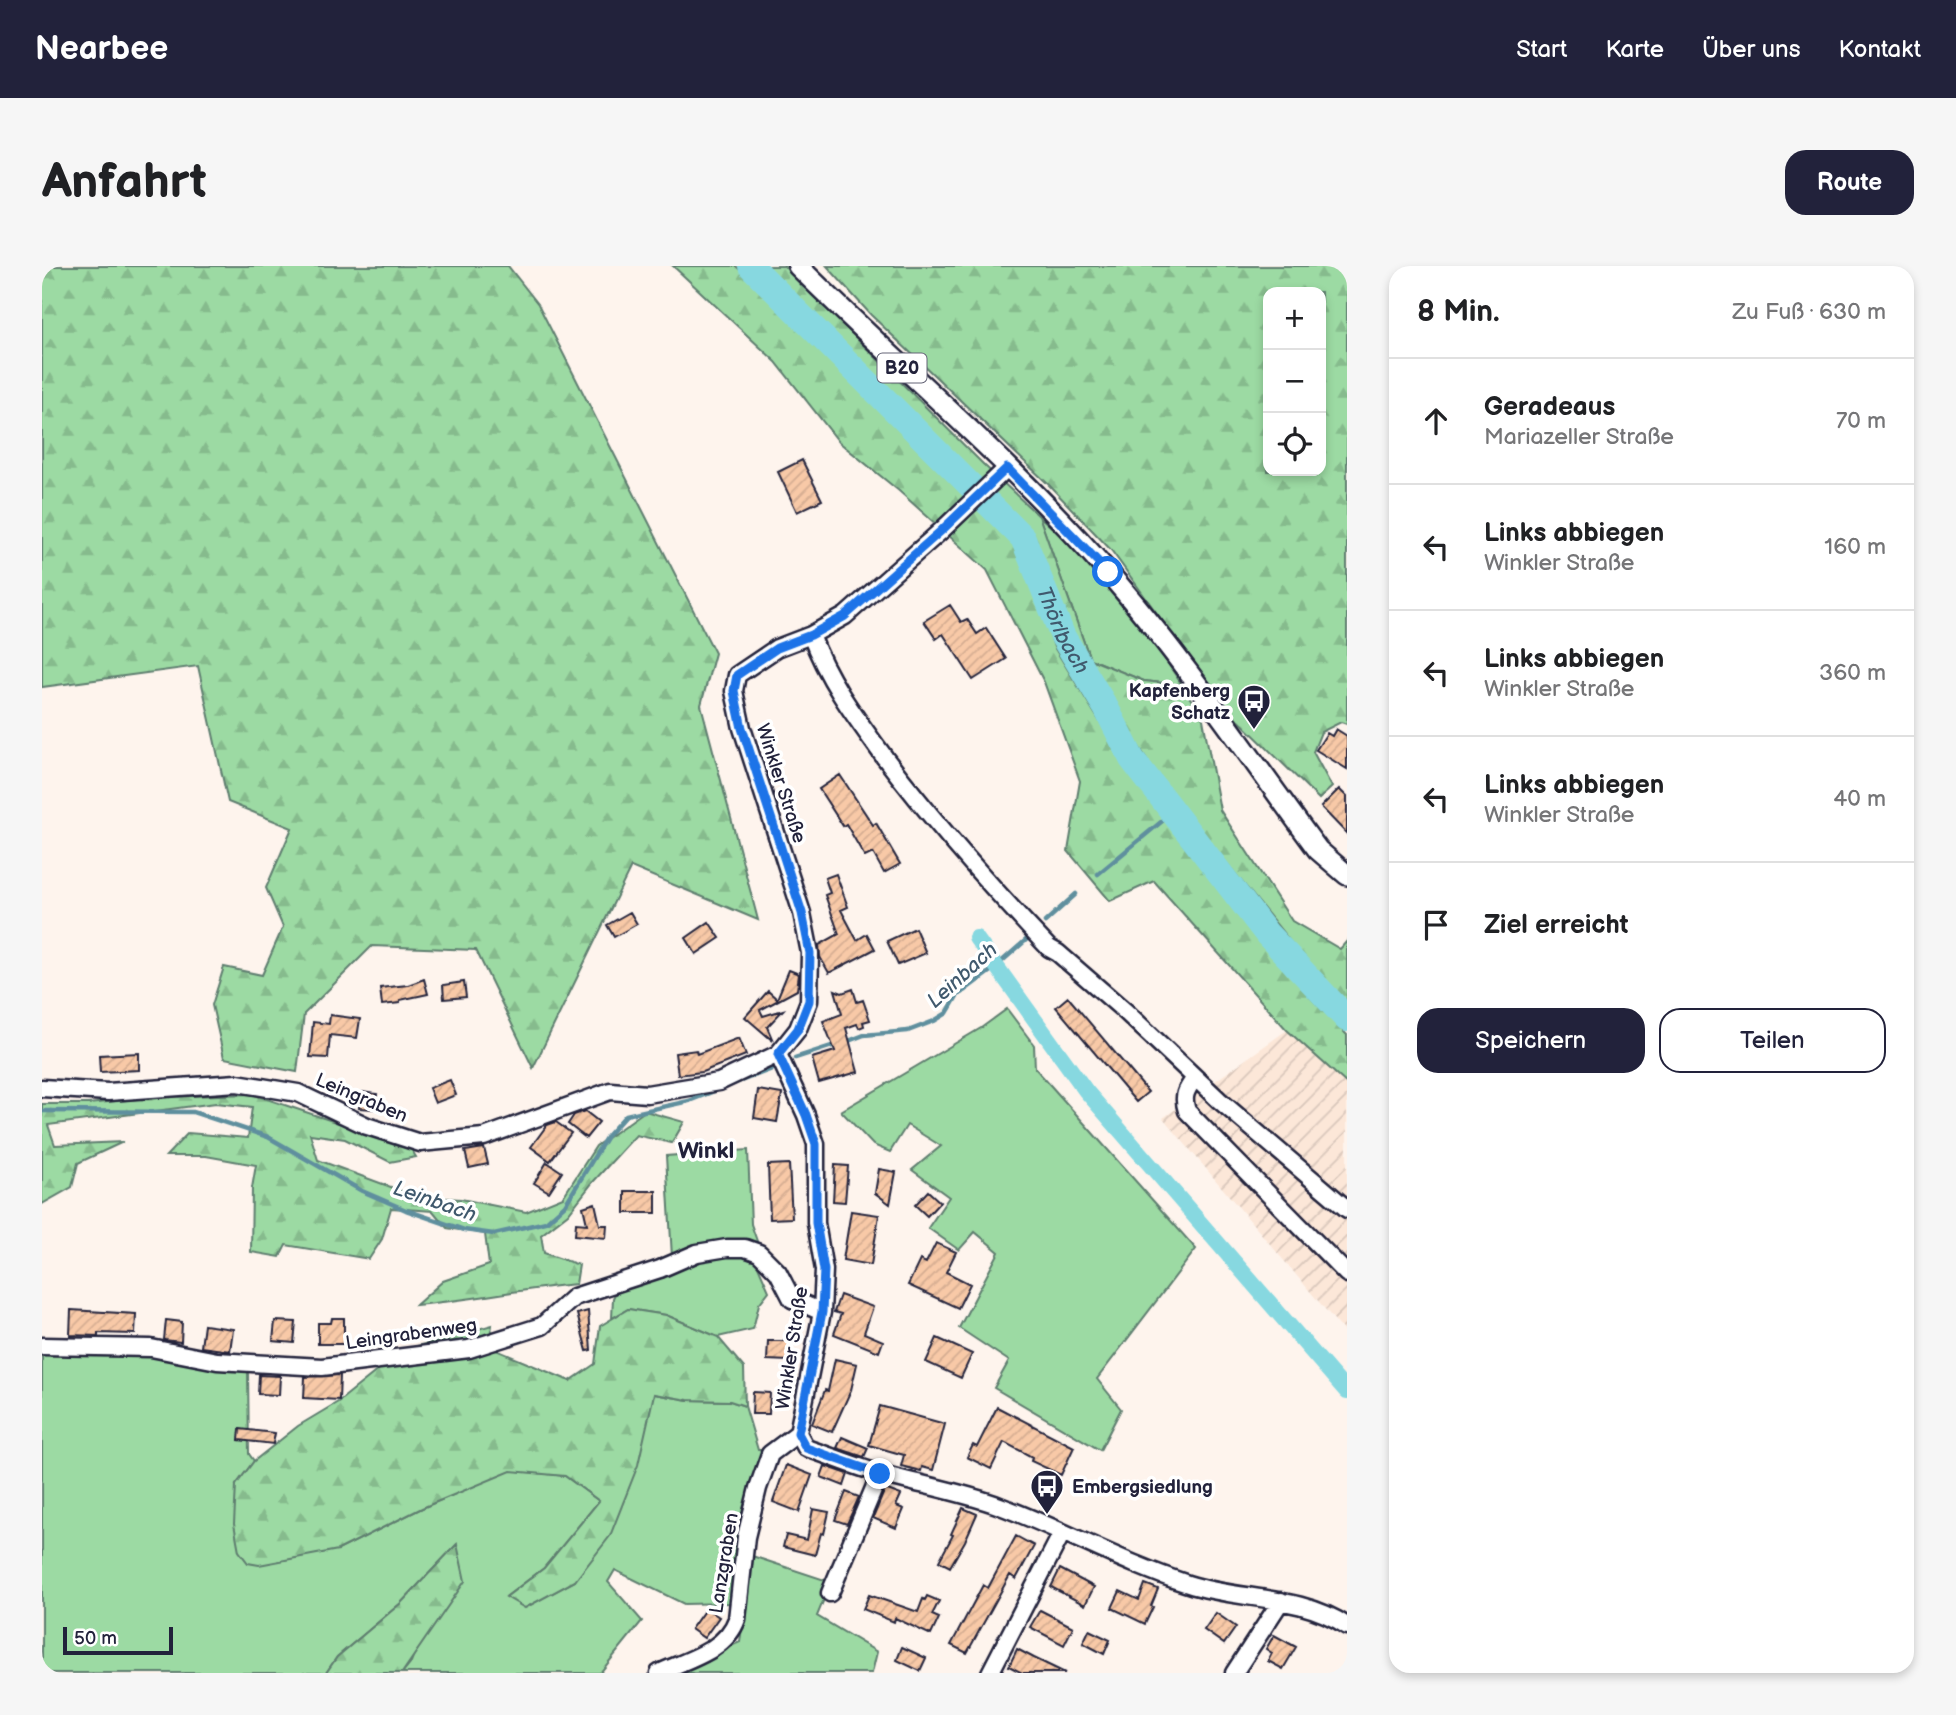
<!DOCTYPE html>
<html lang="de">
<head>
<meta charset="utf-8">
<style>
  body { margin:0; font-family:"Balsamiq Sans",sans-serif; background:#f6f6f6; color:#202124 }
  .controls { position:absolute; right:21px; top:21px; display:grid; overflow:hidden; border-radius:14px; box-shadow:0 4px 10px #0003 }
  .controls button { width:63px; height:63px; display:grid; place-items:center; padding:0; border:0; border-bottom:2px solid #e0e0e0; background:#fff; color:#202124; font:35px sans-serif }
  .scale { position:absolute; left:21px; bottom:18px; width:110px; box-sizing:border-box; padding-left:7px; border:4px solid #22223b; border-top:0; font-size:19px; line-height:24px; white-space:nowrap; color:#22223b; -webkit-text-stroke:5px #fff; paint-order:stroke }
  .stop { position:absolute; width:21px; height:21px; margin:-16px; border:5px solid #1a73e8; border-radius:50%; background:#fff }
  .stop.end { background:#1a73e8; border-color:#fff; box-shadow:0 2px 7px #0008 }
  .list { margin:0; padding:0; list-style:none }
  h2 { display:flex; justify-content:space-between; align-items:center; height:91px; margin:0; padding:0 28px; font-size:30px }
  h2 small { font-size:23px; font-weight:400; color:#757577 }
  .list li { display:grid; grid-template-columns:46px 1fr auto; gap:21px; align-items:center; box-sizing:border-box; height:126px; padding:0 28px; border-top:2px solid #e0e0e0 }
  .list b { display:block; font-size:26px; white-space:nowrap }
  .list p { margin:0; font-size:23px; white-space:nowrap; color:#757577 }
  .list em { font-size:23px; font-style:normal; color:#757577 }
  .actions { display:flex; gap:14px; padding:21px 28px }
  .actions a { flex:1; padding:16px 0; border:2px solid #22223b; border-radius:21px; text-align:center; font-size:24px; color:#22223b }
  .actions .main { background:#22223b; color:#fff }
  .icon { flex:none; width:38px; height:38px; fill:none; stroke:currentColor; stroke-width:2; stroke-linecap:round; stroke-linejoin:round }
  .map { position:relative; flex:none; width:1305px; height:1407px; overflow:hidden; border-radius:21px }
  header { display:flex; align-items:center; gap:42px; box-sizing:border-box; height:98px; padding:0 35px; background:#22223b; color:#fff }
  header strong { font-size:33px }
  nav { display:flex; gap:38px; margin-inline-start:auto; font-size:24px }
  .intro { display:flex; align-items:center; justify-content:space-between; box-sizing:border-box; height:168px; padding:0 42px }
  h1 { margin:0; font-size:49px }
  .button { padding:18px 32px; border-radius:21px; background:#22223b; color:#fff; font-size:24px; font-weight:700 }
  main { display:flex; gap:42px; padding:0 42px }
  aside { flex:1; background:#fff; border-radius:21px; box-shadow:0 4px 10px #0003 }
  .map>svg:first-child { display:block }
</style>
</head>
<body>
<header>
<strong>Nearbee</strong>
<nav><a>Start</a><a>Karte</a><a>Über uns</a><a>Kontakt</a></nav>
</header>
<div class="intro"><h1>Anfahrt</h1><a class="button">Route</a></div>
<main>
<div class="map">
<svg width="1305" height="1407" viewBox="0 0 1305 1407">
  <defs>
    <pattern id="industrial-furrows" width="10" height="10" patternUnits="userSpaceOnUse" patternTransform="scale(1.75)"><rect width="10" height="10" fill="#fce7d8"/><path d="M-1 1l2-2M0 10L10 0M9 11l2-2" fill="none" stroke="#d8c6ba"/></pattern>
    <pattern id="forest-firs" width="22" height="20" patternUnits="userSpaceOnUse" patternTransform="scale(1.75)"><rect width="22" height="20" fill="#9cdaa3"/><path d="M5 1l3.5 6h-7zM16 11l3.5 6h-7z" fill="#86bb8d"/></pattern>
    <pattern id="building-hatch" width="6" height="6" patternUnits="userSpaceOnUse" patternTransform="scale(1.75)"><rect width="6" height="6" fill="#f8c9a7"/><path d="M-1 1l2-2M0 6l6-6M5 7l2-2" fill="none" stroke="#d4ac91"/></pattern>
  </defs>
  <rect width="100%" height="100%" fill="#fef4ed"/>
  <filter id="ink" filterUnits="userSpaceOnUse"><feTurbulence type="fractalNoise" baseFrequency=".0143" numOctaves="2"/><feDisplacementMap in="SourceGraphic" scale="14" xChannelSelector="R" yChannelSelector="G"/><feConvolveMatrix kernelMatrix="1 2 1 2 8 2 1 2 1" color-interpolation-filters="sRGB"/></filter>
  <g filter="url(#ink)">
    <!-- industrial -->
    <path fill="url(#industrial-furrows)" d="M1245,764L1305,818V1069L1121,852Z"/>
    <!-- green -->
    <path fill="#9cdaa3" stroke="#5f7e6f" stroke-width="2" d="M997,250L1049,297L1103,363L1140,419L1102,415L1048,393Z
      M965,743L992,779L993,802L1154,983L1055,1113L1079,1143L1058,1184L952,1122L967,1095L917,1062L957,986L933,966L917,984L886,962L907,931L870,904L899,880L865,859L848,886L831,879L799,845L939,762Z
      M706,884L709,958L716,978H702L630,991L624,890Z
      M697,985L712,991L727,1025L717,1038L711,1063L676,1071L624,1049L586,1043L570,1052L571,1032L576,1022L638,999Z
      M0,1084L121,1089L175,1102L206,1105L207,1188L212,1195L194,1219L296,1284L380,1242L469,1204L523,1210L557,1235L502,1302L465,1330L483,1341L533,1315L612,1128L646,1134L688,1135L703,1140L716,1184H724L690,1337L642,1338L573,1304L566,1316L600,1355L558,1407H360L369,1396L415,1278L359,1337L295,1391L284,1407H0Z
      M710,1290L789,1316L775,1350L835,1386L830,1407H638L639,1402L698,1376Z"/>
    <!-- forest -->
    <path fill="url(#forest-firs)" stroke="#5f7e6f" stroke-width="2" fill-rule="evenodd" d="M0,0H466L496,38L673,387L659,439L716,654L589,601L491,802L434,684L330,680L262,748L255,806L182,792L170,739L182,701L220,709L241,661L224,622L250,562L186,536L156,400L0,421Z
      M631,0H694L977,280L1012,381L1085,500L1143,581L1268,731L1305,769V818L1245,764L1112,615L1068,635L1026,585L1038,515L1002,416L945,304L857,225L797,176L734,96Z
      M721,0H742L943,200L997,250L1048,393L1102,415L1140,419L1161,453L1178,544L1250,655L1298,683L1305,675V741L1284,720L1121,518L1046,402L985,269Z
      M785,0H1305V458L1299,456L1279,466L1271,486L1290,521L1277,533L1182,440L1069,284L1006,218L829,49ZM1226,26H1279V205H1226Z
      M210,828L368,881L374,891L348,896L303,873L268,868L276,894L373,930L419,933L484,946L521,931L554,880L603,845L642,856L630,877L594,869L551,916L526,948L499,969L502,987L537,999L534,1018C480,1023 428,1034 374,1039L401,1015L447,999L443,968L405,962L391,945L349,942L340,973L327,993L244,979L238,991L209,986L210,922L214,899L164,890H124L146,867L206,872L210,841L174,837L6,859L13,879L81,876L36,897L30,921L0,938V838H46L115,831Z
      M586,1043L624,1049L676,1071L702,1102L703,1140L688,1135L646,1134L612,1128L596,1199L568,1270L533,1315L483,1342L464,1331L502,1302L557,1235L523,1210L469,1205L380,1242L296,1284L217,1299L206,1297L197,1285L192,1258L194,1219L212,1195L256,1160L296,1136L361,1084L450,1059L447,1081L528,1115L553,1098L558,1060Z
      M415,1278L423,1315L360,1407H284L295,1391L359,1337Z"/>
    <g fill="none" stroke-linecap="round" stroke-linejoin="round">
      <!-- stream -->
      <path stroke="#5f8f9e" stroke-width="4.5" d="M1056,608L1130,547
        M1003,656L1034,628
        M804,776L822,769L866,765L892,755L905,747L915,730L950,704L984,674
        M753,792L796,778
        M688,819L733,802
        M0,845L151,846L226,871L320,925L364,944L422,964L452,968L504,956L523,939L565,870L584,849L647,835L680,822"/>
      <!-- canal -->
      <path stroke="#87d8e0" stroke-width="16" d="M934,672L1044,825L1305,1126"/>
      <!-- river -->
      <path stroke="#87d8e0" stroke-width="26" id="s1" d="M709,0L981,272L1021,371L1064,442L1090,493L1225,668L1305,753"/>
    </g>
    <!-- building -->
    <path fill="url(#building-hatch)" stroke="#22223b" stroke-width="2" d="M760,194L780,234L755,246L736,206Z
      M908,339L919,356L925,353L935,368L944,362L964,393L931,414L901,368L894,373L882,355Z
      M1294,463L1305,470V503L1274,484L1285,467L1290,470Z
      M798,509L831,559L834,557L858,598L842,607L831,587L823,591L804,558L801,560L777,523Z
      M1297,523L1305,531V568L1279,541Z
      M794,608L806,641L799,644L815,674L825,668L833,683L787,707L778,691L777,679L797,668L783,629L788,627L783,612Z
      M588,646L595,658L572,671L565,659Z
      M667,656L678,672L654,688L644,672Z
      M873,662L884,687L856,699L845,675Z
      M747,704L757,708L755,724L718,744L721,750L741,744L725,761L731,775L703,751L726,725L735,733Z
      M382,713L386,728L358,734V737L340,739L338,722L366,719Z
      M422,716L424,731L402,733L401,719Z
      M811,723L815,736L821,734L828,754L821,756L822,760L817,762L815,758L804,762L816,806L777,817L770,792L793,785L781,755L800,748L793,724L800,727Z
      M1026,731L1106,826L1094,836L1014,741Z
      M288,749L318,753L315,772L288,769L286,792L268,791L271,756L287,758Z
      M697,772L704,789L660,806L636,809L633,787L654,784L655,788Z
      M97,787V804L58,806L57,789Z
      M408,814L414,829L393,837L387,822Z
      M716,824L740,828L735,856L712,852Z
      M319,826L335,828L333,843L317,842Z
      M543,845L557,856L544,872L526,858L532,849Z
      M514,856L529,867L508,895L489,881L505,859Z
      M442,882L446,898L427,902L423,885Z
      M505,896L520,906L507,926L492,917Z
      M747,898L750,952L728,953L726,899Z
      M793,899L806,900L803,936L791,935Z
      M837,903L854,906L848,938L833,927Z
      M583,925H614V947H583Z
      M886,925L898,936L885,950L873,939Z
      M553,937L558,959H565L564,972L533,969L534,957L545,958L541,941Z
      M809,945L837,949L829,999L801,994Z
      M894,977L914,986L904,1006L928,1018L916,1042L866,1019L878,994L884,997Z
      M798,1029L831,1041L822,1067L841,1075L837,1086L792,1068L799,1048L792,1046Z
      M29,1044L94,1048L93,1068L56,1067V1070L28,1069Z
      M546,1045L549,1084L545,1085L535,1048Z
      M290,1052H302V1078H276V1057H289Z
      M124,1054L140,1056L139,1076L122,1074Z
      M233,1055L254,1056L252,1077L231,1075Z
      M162,1059L191,1063L188,1085L159,1081Z
      M895,1072L930,1088L919,1112L884,1096Z
      M726,1075H748L747,1095L725,1094Z
      M793,1093L815,1098L809,1124L790,1166L770,1158L783,1124L786,1125Z
      M217,1109L238,1110L237,1129L216,1128Z
      M298,1109L297,1134L262,1132L263,1111Z
      M711,1126L728,1127L727,1148H710Z
      M838,1140L903,1158L891,1204L880,1201L879,1205L859,1200L862,1189L827,1179Z
      M955,1141L1032,1181L1019,1209L989,1195L990,1191L962,1176L949,1203L925,1191L931,1179L935,1181Z
      M198,1163L233,1167L231,1178L197,1174Z
      M800,1171L826,1182L822,1191L795,1182Z
      M744,1199L770,1209L757,1246L731,1236Z
      M783,1200L806,1208L802,1220L779,1211Z
      M843,1223L859,1229L854,1240L862,1243L854,1262L831,1252Z
      M804,1226L817,1231L805,1258L793,1254Z
      M921,1242L935,1248L923,1275L908,1301L897,1295L911,1269L909,1268Z
      M771,1243L787,1246L782,1268L779,1267L773,1289L741,1281L744,1269L765,1274Z
      M974,1270L992,1280L974,1313L968,1309L925,1387L909,1379L941,1319L946,1322Z
      M1018,1303L1052,1321L1043,1339L1009,1321Z
      M1103,1318L1116,1323L1109,1340L1111,1341L1103,1358L1070,1342L1078,1325L1097,1334Z
      M827,1329L876,1346L881,1333L883,1334L885,1330L897,1335L890,1349L897,1352L889,1369L853,1352L852,1356L821,1343Z
      M664,1342L677,1351L662,1372L649,1363Z
      M998,1344L1031,1361L1022,1379L988,1361Z
      M1174,1347L1194,1361L1182,1378L1162,1364Z
      M1047,1364L1068,1374L1062,1388L1041,1377Z
      M1232,1369L1254,1381L1241,1403L1226,1395L1230,1387L1224,1383Z
      M860,1381L884,1392L878,1405L855,1394Z
      M975,1383L992,1392L1023,1407H980L967,1400Z"/>
    <g fill="none" stroke-linecap="round" stroke-linejoin="round">
      <defs>
        <path id="minor" d="M965,202L900,264L803,350L769,369L735,382L695,409L692,425L700,462L760,647L768,687L767,735L756,763L736,788L764,849L774,878V957L782,1004L780,1046L756,1167L764,1182C789,1190 814,1201 840,1208C879,1219 920,1226 958,1240C1022,1264 1081,1297 1146,1318C1198,1335 1258,1328 1305,1360
          M769,369C786,415 814,452 843,492C894,559 949,621 1007,682L1016,687L1084,746L1177,834L1305,943
          M1153,812C1144,824 1140,830 1145,845L1305,1008
          M0,822L66,826L195,817L256,827L325,860L378,877L442,871L568,825L605,828L677,816L736,788
          M0,1080L109,1082L175,1095L280,1101L427,1083L500,1060L532,1031L618,1003L655,987L685,982H703L717,987L736,1006L750,1033L780,1046
          M788,1327L838,1208
          M617,1407C645,1394 684,1385 695,1353L704,1271L716,1222L728,1188L756,1167
          M948,1407L1020,1267
          M1192,1407L1239,1335"/>
        <path id="major" d="M756,0C858,102 970,196 1065,305C1140,391 1208,492 1276,584L1305,609"/>
      </defs>
      <!-- minor casing -->
      <use href="#minor" stroke="#22223b" stroke-width="21"/>
      <!-- major casing -->
      <use href="#major" stroke="#22223b" stroke-width="24"/>
      <!-- minor -->
      <use href="#minor" stroke="#fff" stroke-width="16"/>
      <!-- major -->
      <use href="#major" stroke="#fff" stroke-width="19"/>
    </g>
  </g>
  <g fill="none" stroke-linecap="round" stroke-linejoin="round" filter="url(#ink)">
    <!-- route -->
    <path stroke="#1a73e8" stroke-width="9" d="M838,1208L764,1182L756,1167L780,1046L782,1004L774,957V878L764,849L736,788L756,763L767,735L768,687L760,647L700,462L692,425L695,409L735,382L769,369L803,350L900,264L965,202L1066,306"/>
  </g>
  <!-- icons -->
  <defs>
    <symbol id="bus-pin" viewBox="-11 -11 22 30"><path d="M0 17L-7.5 6A9.5 9.5 0 1 1 7.5 6Z" fill="#22223b" stroke="#fff"/><path d="M-5-6H5V4H4V6H2V4H-2V6H-4V4H-5ZM-3.5-4V0h7V-4ZM-3.5 1.2v1.5H-2V1.2ZM2 1.2v1.5H3.5V1.2Z" fill="#fff"/></symbol>
  </defs>
  <g fill-rule="evenodd">
    <use href="#bus-pin" x="1193" y="416" width="38" height="52"/>
    <use href="#bus-pin" x="986" y="1201" width="38" height="52"/>
  </g>
  <g text-anchor="middle" stroke-width="7" stroke-linejoin="round" paint-order="stroke">
    <!-- shield labels -->
    <rect fill="#fff" stroke="#646476" stroke-width="2" x="835.5" y="87.5" width="49" height="29" rx="5"/>
    <g font-size="18" font-weight="bold" fill="#22223b">
      <text x="860" y="108">B20</text>
    </g>
    <!-- poi labels -->
    <g font-size="19" font-weight="bold" fill="#22223b" stroke="#fff" text-anchor="end">
      <text x="1188" y="431">Kapfenberg<tspan x="1188" dy="22">Schatz</tspan></text>
      <text x="1030" y="1227" text-anchor="start">Embergsiedlung</text>
    </g>
    <!-- street labels -->
    <g font-size="19" fill="#22223b" stroke="#fff">
      <text transform="translate(740 517) rotate(72)" y="7">Winkler Straße</text>
      <text transform="translate(320 831) rotate(23)" y="7">Leingraben</text>
      <text transform="translate(369 1067) rotate(-8)" y="7">Leingrabenweg</text>
      <text transform="translate(749 1082) rotate(-81)" y="7">Winkler Straße</text>
      <text transform="translate(681 1297) rotate(-81)" y="7">Lanzgraben</text>
    </g>
    <!-- water labels -->
    <g font-size="21" font-style="italic" fill="#40596d" stroke="#fff">
      <text dy="7" stroke="none"><textPath href="#s1" startOffset="485">Thörlbach</textPath></text>
      <text transform="translate(920 709) rotate(-42)" y="7">Leinbach</text>
      <text transform="translate(393 935) rotate(19)" y="7">Leinbach</text>
    </g>
    <!-- quarter labels -->
    <g font-size="23" font-weight="bold" fill="#22223b" stroke="#fff">
      <text x="664" y="892">Winkl</text>
    </g>
  </g>
</svg>
<div class="controls">
<button>+</button>
<button>−</button>
<button><svg class="icon" aria-label="locate" viewBox="0 0 24 24"><circle cx="12" cy="12" r="6"/><path d="M12 2v4M12 18v4M2 12h4M18 12h4"/></svg></button>
</div>
<div class="scale">50 m</div>
<div class="stop" style="left:1066px;top:306px"></div>
<div class="stop end" style="left:838px;top:1208px"></div>
</div>
<aside>
<h2>8 Min.<small>Zu Fuß · 630 m</small></h2>
<ul class="list">
<li><svg class="icon" aria-label="ahead" viewBox="0 0 24 24"><path d="M12 20V5M6 11l6-6 6 6"/></svg><div><b>Geradeaus</b><p>Mariazeller Straße</p></div><em>70 m</em></li>
<li><svg class="icon" aria-label="left" viewBox="0 0 24 24"><path d="M17 20v-9H6M10 6l-5 5 5 5"/></svg><div><b>Links abbiegen</b><p>Winkler Straße</p></div><em>160 m</em></li>
<li><svg class="icon" aria-label="left" viewBox="0 0 24 24"><path d="M17 20v-9H6M10 6l-5 5 5 5"/></svg><div><b>Links abbiegen</b><p>Winkler Straße</p></div><em>360 m</em></li>
<li><svg class="icon" aria-label="left" viewBox="0 0 24 24"><path d="M17 20v-9H6M10 6l-5 5 5 5"/></svg><div><b>Links abbiegen</b><p>Winkler Straße</p></div><em>40 m</em></li>
<li><svg class="icon" aria-label="arrive" viewBox="0 0 24 24"><path d="M6 21V4h12l-3 4 3 4H6"/></svg><div><b>Ziel erreicht</b></div></li>
</ul>
<div class="actions"><a class="main">Speichern</a><a>Teilen</a></div>
</aside>
</main>
</body>
</html>
